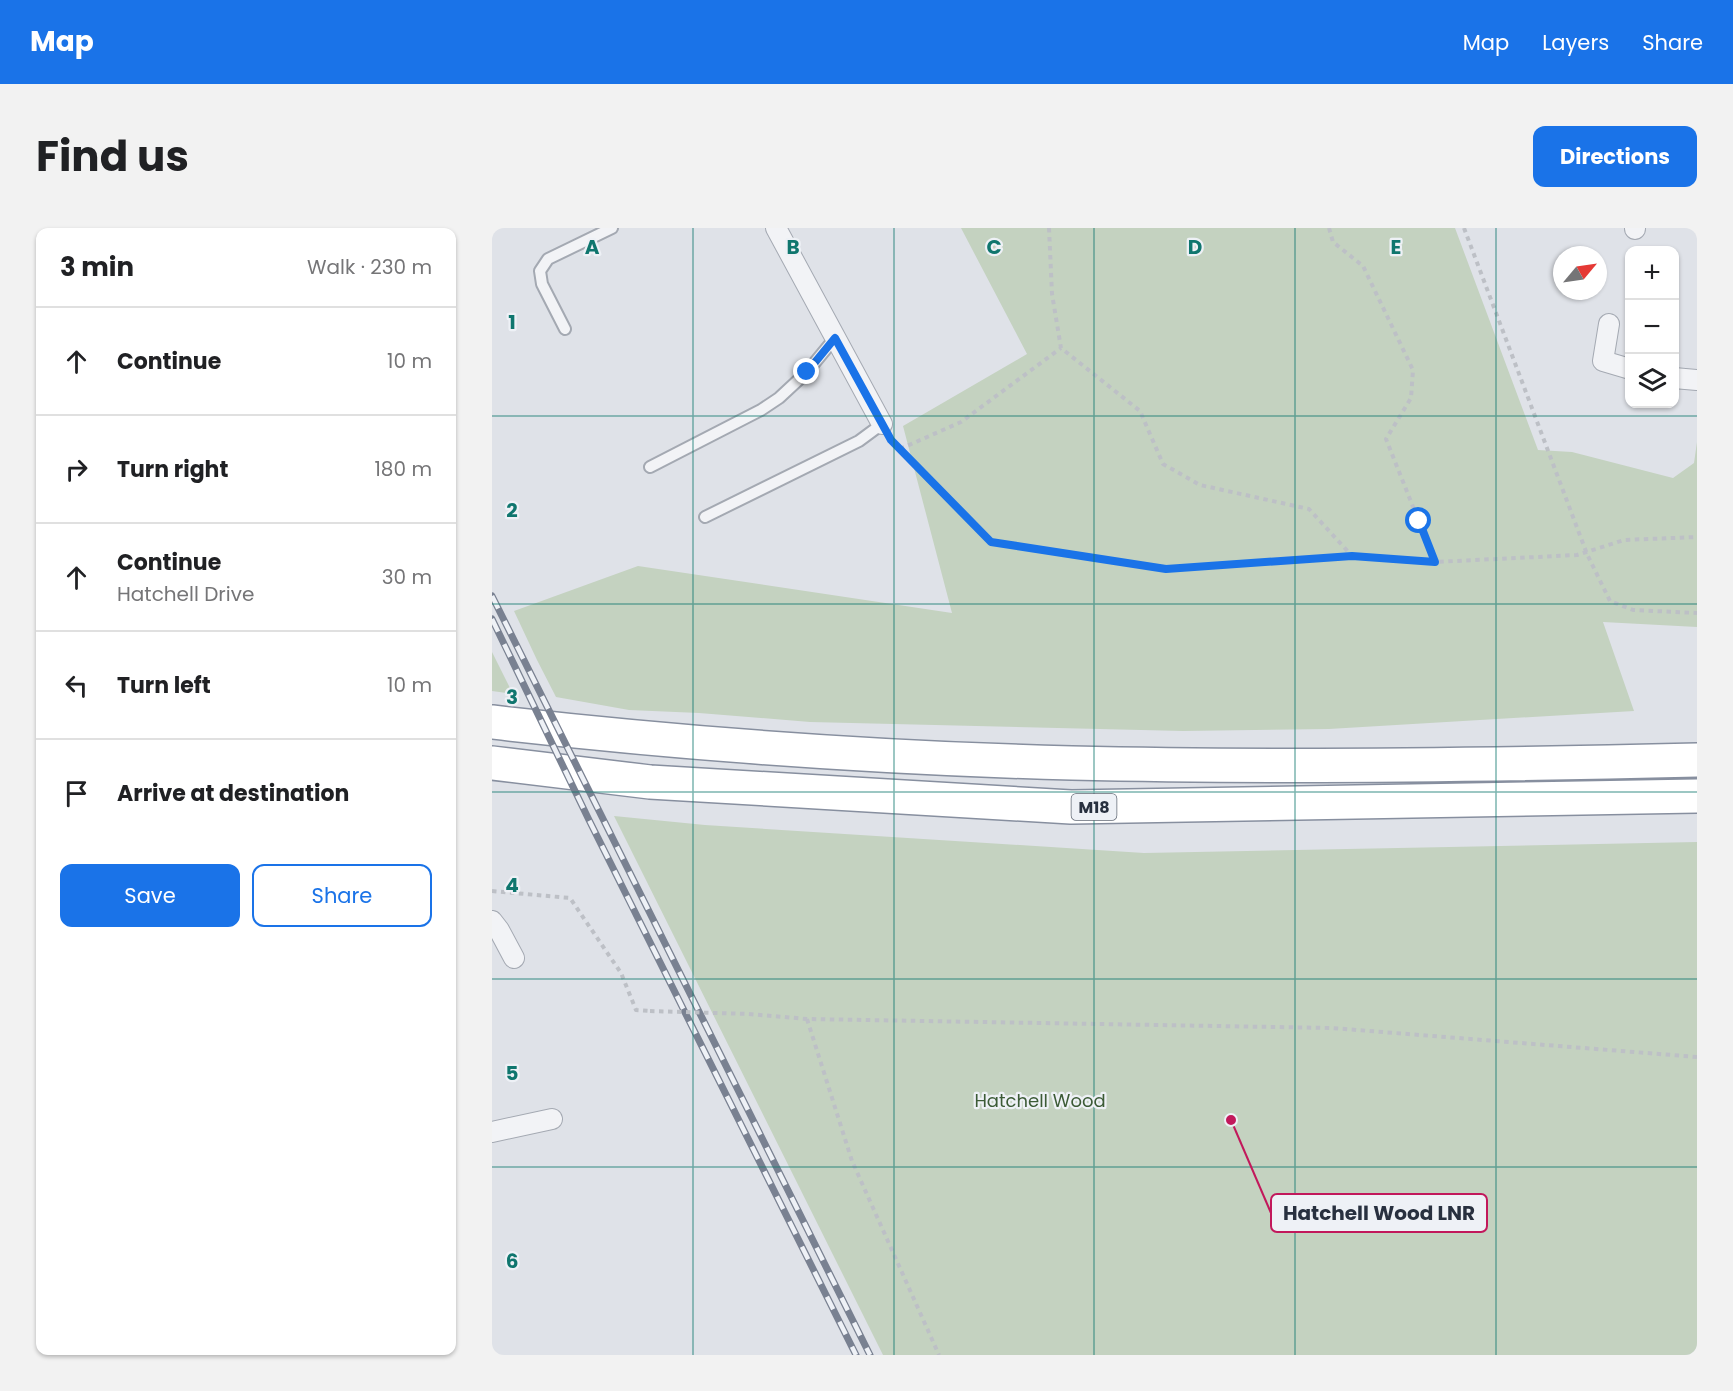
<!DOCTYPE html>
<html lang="en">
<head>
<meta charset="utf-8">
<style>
  body { margin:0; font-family:Poppins,sans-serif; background:#f2f2f2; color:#202124 }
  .controls { position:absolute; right:18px; top:18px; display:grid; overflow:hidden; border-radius:12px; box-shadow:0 2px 4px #0004 }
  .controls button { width:54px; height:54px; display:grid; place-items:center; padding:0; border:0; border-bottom:2px solid #e0e0e0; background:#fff; color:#202124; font:30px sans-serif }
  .compass { position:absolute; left:1061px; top:18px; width:54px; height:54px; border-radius:50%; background:#fff; box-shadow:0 2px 4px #0004; rotate:61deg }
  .stop { position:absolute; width:18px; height:18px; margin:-14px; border:4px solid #1a73e8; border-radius:50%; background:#fff }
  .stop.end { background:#1a73e8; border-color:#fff; box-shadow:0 2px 6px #0008 }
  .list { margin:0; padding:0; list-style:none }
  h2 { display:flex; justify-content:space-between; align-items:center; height:78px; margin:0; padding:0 24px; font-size:26px }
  h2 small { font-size:20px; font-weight:400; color:#757577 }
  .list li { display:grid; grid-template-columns:39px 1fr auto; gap:18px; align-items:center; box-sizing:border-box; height:108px; padding:0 24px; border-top:2px solid #e0e0e0 }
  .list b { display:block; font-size:22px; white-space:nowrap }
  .list p { margin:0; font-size:20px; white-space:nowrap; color:#757577 }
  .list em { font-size:20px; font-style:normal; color:#757577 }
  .actions { display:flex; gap:12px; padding:18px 24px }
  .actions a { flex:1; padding:14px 0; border:2px solid #1a73e8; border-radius:12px; text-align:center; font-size:21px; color:#1a73e8 }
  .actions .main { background:#1a73e8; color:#fff }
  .icon { flex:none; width:33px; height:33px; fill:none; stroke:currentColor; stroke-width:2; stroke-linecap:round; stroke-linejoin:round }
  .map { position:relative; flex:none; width:1205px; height:1127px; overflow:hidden; border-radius:12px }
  header { display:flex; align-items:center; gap:36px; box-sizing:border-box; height:84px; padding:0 30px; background:#1a73e8; color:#fff }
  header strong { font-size:28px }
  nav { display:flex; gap:33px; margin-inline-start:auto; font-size:21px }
  .intro { display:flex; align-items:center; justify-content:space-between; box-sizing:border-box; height:144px; padding:0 36px }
  h1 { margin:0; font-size:42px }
  .button { padding:15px 27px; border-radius:12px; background:#1a73e8; color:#fff; font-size:21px; font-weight:700 }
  main { display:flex; gap:36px; padding:0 36px }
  aside { flex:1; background:#fff; border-radius:12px; box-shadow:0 2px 4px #0004 }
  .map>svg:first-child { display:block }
</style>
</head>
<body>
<header>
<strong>Map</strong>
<nav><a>Map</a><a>Layers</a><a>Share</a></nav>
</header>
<div class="intro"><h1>Find us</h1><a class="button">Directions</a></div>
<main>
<aside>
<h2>3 min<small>Walk · 230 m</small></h2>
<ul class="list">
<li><svg class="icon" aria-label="ahead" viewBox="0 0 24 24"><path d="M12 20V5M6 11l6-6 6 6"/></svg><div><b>Continue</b></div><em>10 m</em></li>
<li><svg class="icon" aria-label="right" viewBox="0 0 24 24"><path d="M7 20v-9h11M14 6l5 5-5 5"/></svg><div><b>Turn right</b></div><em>180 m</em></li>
<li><svg class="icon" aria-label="ahead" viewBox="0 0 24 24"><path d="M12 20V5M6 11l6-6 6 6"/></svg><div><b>Continue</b><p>Hatchell Drive</p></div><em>30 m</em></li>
<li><svg class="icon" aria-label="left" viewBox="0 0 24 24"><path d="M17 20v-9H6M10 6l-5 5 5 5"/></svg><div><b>Turn left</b></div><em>10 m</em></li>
<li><svg class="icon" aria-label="arrive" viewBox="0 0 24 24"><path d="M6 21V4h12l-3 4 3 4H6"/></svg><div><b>Arrive at destination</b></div></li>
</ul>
<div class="actions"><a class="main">Save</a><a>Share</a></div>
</aside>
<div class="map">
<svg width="1205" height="1127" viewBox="0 0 1205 1127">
  <rect width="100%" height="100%" fill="#dfe2e8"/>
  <!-- green -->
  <path fill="#c4d2c0" d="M469,0H963L1046,222L1080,224L1181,250L1202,235L1205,214V399L1111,394L1142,483L837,501L691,503L318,494L207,485L137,482L64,469L45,432L22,383L146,338L460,385L411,198L535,126Z
    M0,424L21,466L0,463Z
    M122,588L213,597L652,625L1205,614V1127H391Z"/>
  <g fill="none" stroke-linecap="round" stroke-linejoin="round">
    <defs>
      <path id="service" d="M73,101L50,56L48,43L56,31L120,0
        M158,239L269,182L287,170L315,144L343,110
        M213,289L367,213L390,196"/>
      <path id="minor" d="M284,0L390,196
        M1143,1V0
        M1117,96L1111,133L1138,141
        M1182,150L1205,152
        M0,693L7,702L22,730
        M0,904L60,891"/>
      <path id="motorway" d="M0,494C193,516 386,530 580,535C789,540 997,537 1205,532
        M0,535L158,554L579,579L1205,568"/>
    </defs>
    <!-- service casing -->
    <use href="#service" stroke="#a4a9b2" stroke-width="14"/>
    <!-- minor casing -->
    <use href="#minor" stroke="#a4a9b2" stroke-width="22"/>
    <!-- motorway casing -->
    <use href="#motorway" stroke="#878f9f" stroke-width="36"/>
    <!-- path -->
    <path stroke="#bdc0c6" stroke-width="4" stroke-dasharray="4.5 4.5" stroke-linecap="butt" d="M557,0L560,66L569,120L648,183L671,236L708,257L817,281L860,328L943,334L1085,327L1132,312L1205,309
      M837,0L841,14L871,38L921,142L919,170L894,211L943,334
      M972,0L1095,326L1118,373L1141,382L1205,385
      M399,212L499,314L674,341L859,328
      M408,221L469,194L569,120
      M0,663L78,670L129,745L144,782L158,783
      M257,786L315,791L840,800L1205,829
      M315,791L360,933L447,1127"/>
    <!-- service -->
    <use href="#service" stroke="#f2f3f6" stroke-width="10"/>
    <!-- minor -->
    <use href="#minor" stroke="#f2f3f6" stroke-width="20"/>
    <!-- motorway -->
    <use href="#motorway" stroke="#fff" stroke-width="33"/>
    <defs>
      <path id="rail" d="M0,368L378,1127
        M0,391L97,592L364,1127"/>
    </defs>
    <!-- rail casing -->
    <use href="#rail" stroke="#798191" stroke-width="7"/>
    <!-- rail -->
    <use href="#rail" stroke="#eef1f6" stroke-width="4.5" stroke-dasharray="14" stroke-linecap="butt"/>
    <!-- path-bridge -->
    <path stroke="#bdc0c6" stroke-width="4" stroke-dasharray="4.5 4.5" stroke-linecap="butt" d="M158,783L257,786"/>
  </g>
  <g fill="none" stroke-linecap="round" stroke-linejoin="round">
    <!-- route -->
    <path stroke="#1a73e8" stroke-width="8" d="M315,144L343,110L399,212L499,314L674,341L860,328L943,334L927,293"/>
  </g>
  <!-- grid -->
  <path fill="none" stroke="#0f766e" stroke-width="1.5" stroke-opacity="0.55" d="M201,0V1127M402,0V1127M602,0V1127M803,0V1127M1004,0V1127M0,188H1205M0,376H1205M0,564H1205M0,751H1205M0,939H1205"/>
  <g text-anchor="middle" stroke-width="4.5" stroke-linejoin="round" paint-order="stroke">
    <!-- shield labels -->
    <rect fill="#eef1f6" stroke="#636a76" stroke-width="1.5" x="579.5" y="566" width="45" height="26" rx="4.5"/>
    <g font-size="16" font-weight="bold" fill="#28303f">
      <text x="602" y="585">M18</text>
    </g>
    <!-- park labels -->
    <g font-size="18" fill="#3c5b36" stroke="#eef1f6">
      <text x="548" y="879">Hatchell Wood</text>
    </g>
  </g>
  <g font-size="20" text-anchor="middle" font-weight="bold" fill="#0f766e" stroke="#eef1f6" stroke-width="4.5" stroke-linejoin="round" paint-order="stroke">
    <text x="100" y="26">A</text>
    <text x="301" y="26">B</text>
    <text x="502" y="26">C</text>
    <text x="703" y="26">D</text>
    <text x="904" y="26">E</text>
    <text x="20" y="101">1</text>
    <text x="20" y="289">2</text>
    <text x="20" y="476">3</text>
    <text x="20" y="664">4</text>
    <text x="20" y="852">5</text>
    <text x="20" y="1040">6</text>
  </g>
  <!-- callouts -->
  <path fill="none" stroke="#c2185b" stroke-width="2" d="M739 892L779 985"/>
  <circle fill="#c2185b" stroke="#eef1f6" stroke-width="2" cx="739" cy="892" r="6"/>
  <rect fill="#eef1f6" stroke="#c2185b" stroke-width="2" x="779" y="966" width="216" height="38" rx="6"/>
  <g font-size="20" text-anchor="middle" font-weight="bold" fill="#28303f">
    <text x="887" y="992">Hatchell Wood LNR</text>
  </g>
</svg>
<div class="controls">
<button>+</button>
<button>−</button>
<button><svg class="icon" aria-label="layers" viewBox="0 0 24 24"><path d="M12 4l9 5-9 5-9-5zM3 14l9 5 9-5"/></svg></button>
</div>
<svg class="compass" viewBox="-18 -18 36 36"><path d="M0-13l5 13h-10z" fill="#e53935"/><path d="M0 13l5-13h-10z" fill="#757577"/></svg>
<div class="stop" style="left:927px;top:293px"></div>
<div class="stop end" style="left:315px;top:144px"></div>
</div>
</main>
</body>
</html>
